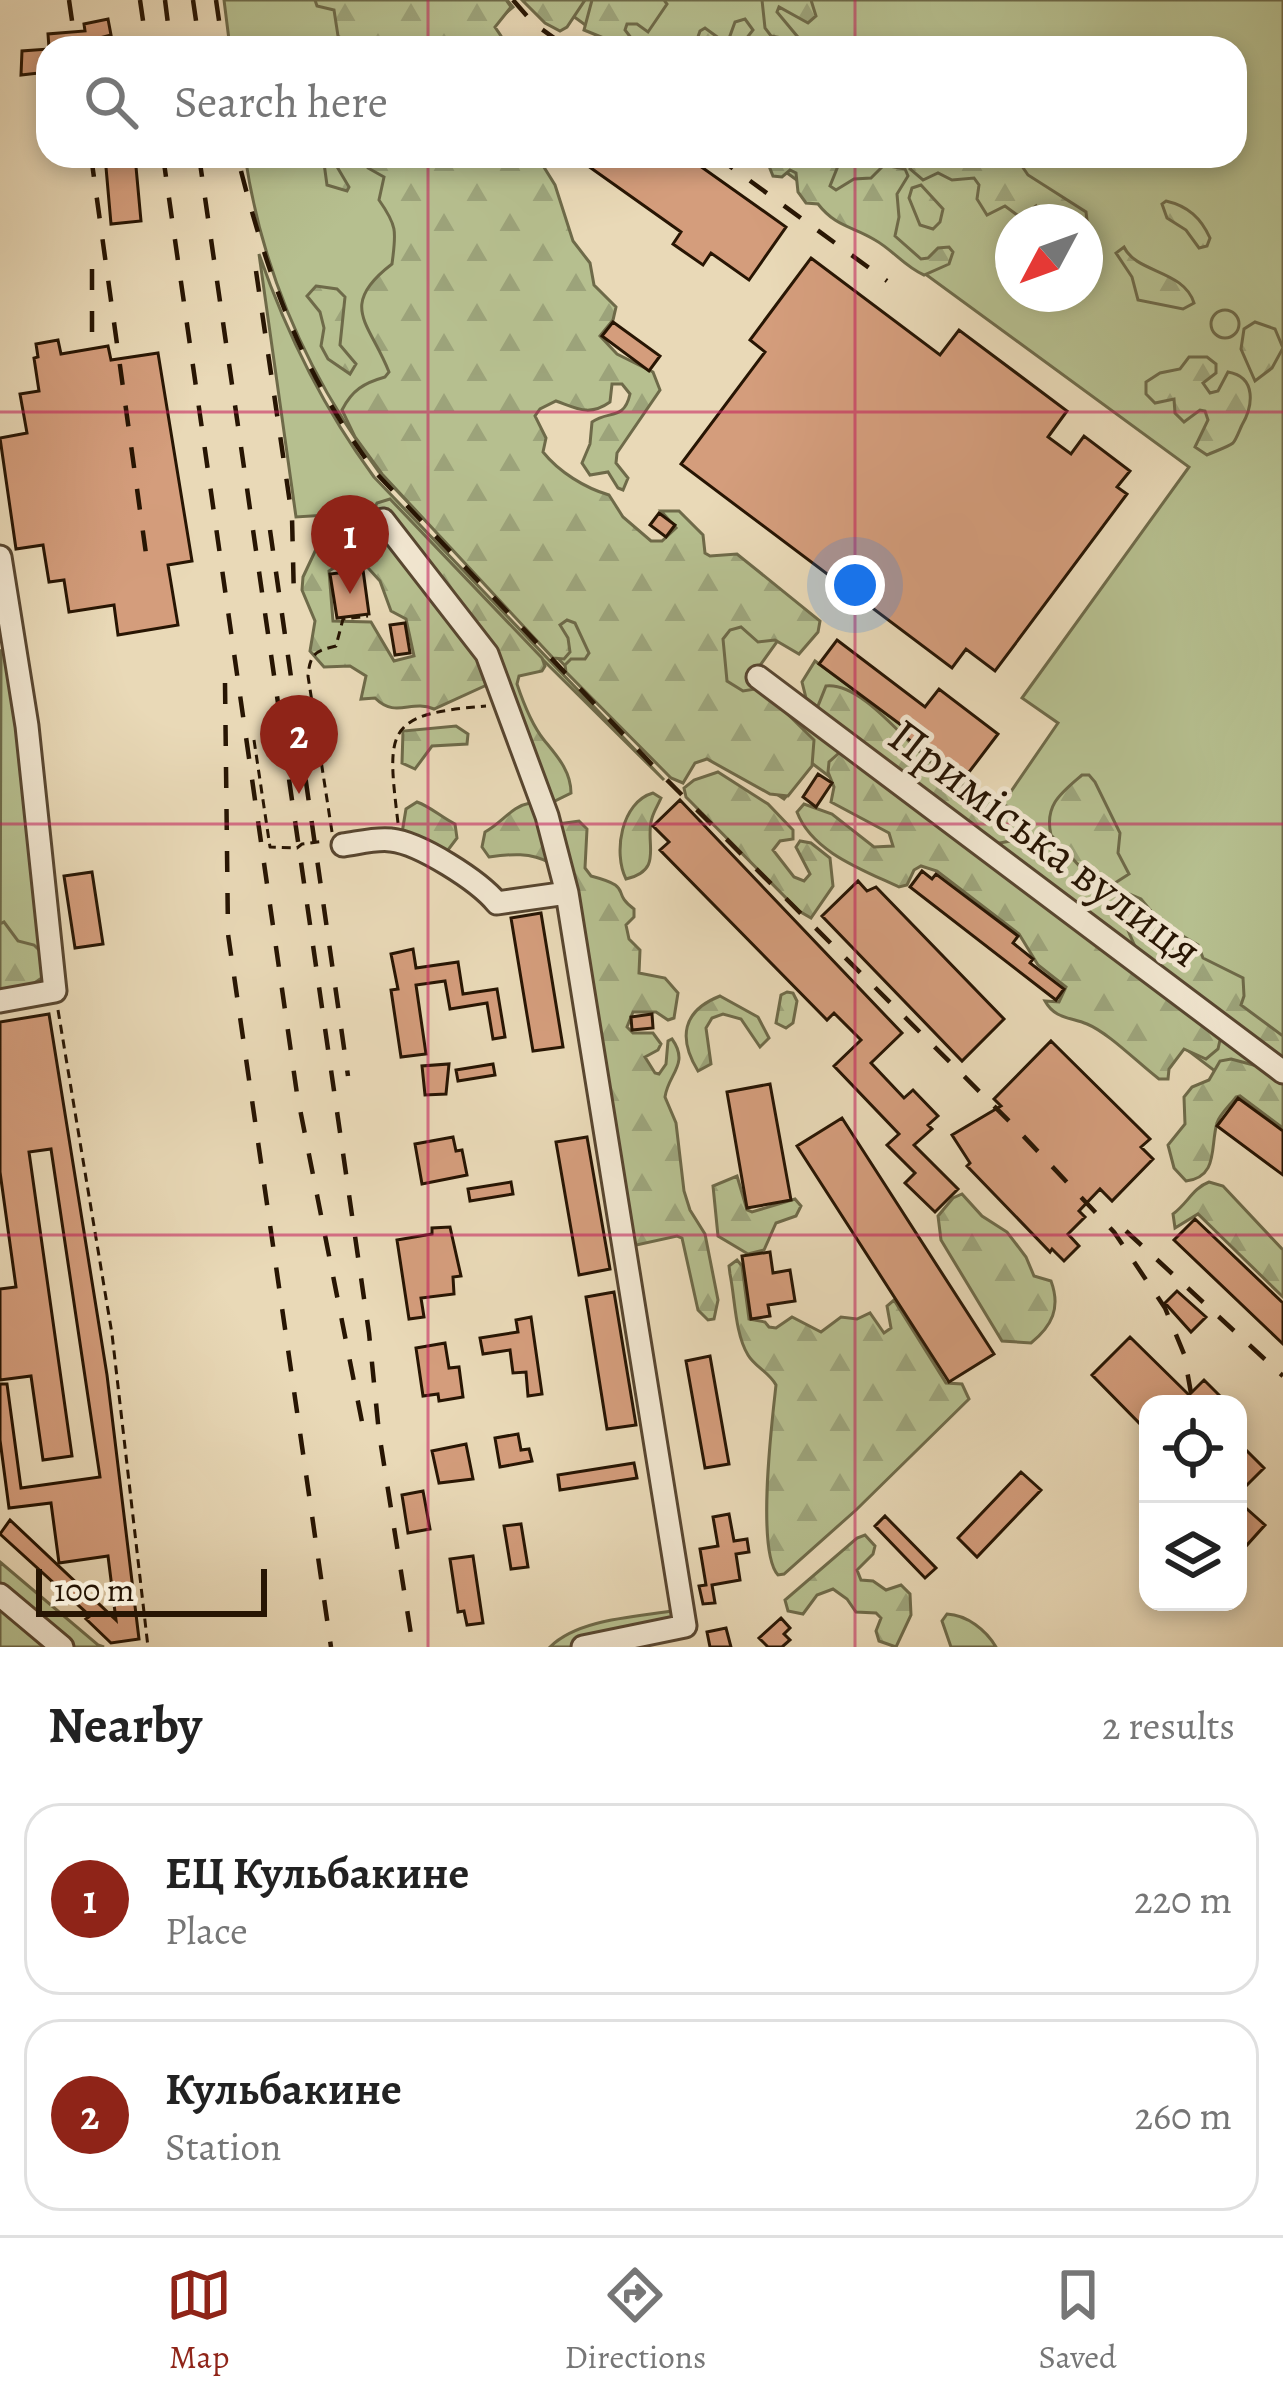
<!DOCTYPE html>
<html lang="en">
<head>
<meta charset="utf-8">
<style>
  body { margin:0; font-family:Alegreya,serif; background:#f6f6f6; color:#222 }
  .controls { position:absolute; right:36px; bottom:36px; display:grid; overflow:hidden; border-radius:24px; box-shadow:0 6px 18px #0003 }
  .controls button { width:108px; height:108px; display:grid; place-items:center; padding:0; border:0; border-bottom:3px solid #e0e0e0; background:#fff; color:#222; font:60px sans-serif }
  .compass { position:absolute; left:995px; top:204px; width:108px; height:108px; border-radius:50%; background:#fff; box-shadow:0 6px 18px #0003; rotate:229deg }
  .scale { position:absolute; left:36px; bottom:30px; width:231px; box-sizing:border-box; padding-left:12px; border:6px solid #271503; border-top:0; font-size:33px; line-height:42px; white-space:nowrap; color:#271503; -webkit-text-stroke:9px #f1e6d0; paint-order:stroke }
  .you { position:absolute; left:855px; top:585px; width:42px; height:42px; margin:-30px; border:9px solid #fff; border-radius:50%; background:#1a73e8; box-shadow:0 0 0 18px #1a73e833 }
  .badge { display:grid; place-items:center; width:78px; height:78px; border-radius:50%; background:#8f2418; color:#fff; font-size:39px; font-weight:700 }
  .pin { position:absolute; translate:-50% -99px; filter:drop-shadow(0 3px 6px #0008) }
  .pin::after { content:''; position:absolute; top:63px; width:42px; height:36px; background:inherit; clip-path:polygon(0 0,100% 0,50% 100%) }
  .list { margin:0; padding:0; list-style:none }
  h2 { display:flex; justify-content:space-between; align-items:center; height:156px; margin:0; padding:0 48px; font-size:51px }
  h2 small { font-size:39px; font-weight:400; color:#767676 }
  .list li { display:grid; grid-template-columns:78px 1fr auto; gap:36px; align-items:center; box-sizing:border-box; height:192px; margin:0 24px 24px; padding:0 24px; border:3px solid #e0e0e0; border-radius:36px }
  .list b { display:block; font-size:45px; white-space:nowrap }
  .list p { margin:0; font-size:39px; white-space:nowrap; color:#767676 }
  .list em { font-size:39px; font-style:normal; color:#767676 }
  .icon { flex:none; width:66px; height:66px; fill:none; stroke:currentColor; stroke-width:2; stroke-linecap:round; stroke-linejoin:round }
  .map { position:relative; flex:none; width:1283px; height:1647px; overflow:hidden }
  .search { position:absolute; background:#fff; box-shadow:0 6px 18px #0003; left:36px; right:36px; top:36px; height:132px; display:flex; align-items:center; gap:30px; box-sizing:border-box; padding:0 42px; border-radius:36px; color:#767676; font-size:45px }
  .sheet { height:588px; background:#fff }
  nav { display:flex; justify-content:space-around; align-items:center; box-sizing:border-box; height:168px; border-top:3px solid #e0e0e0; background:#fff; font-size:33px; color:#767676 }
  nav a { display:grid; justify-items:center; gap:6px }
  nav .on { color:#8f2418 }
  .map>svg:first-child { display:block }
</style>
</head>
<body>
<div class="map">
<svg width="1283" height="1647" viewBox="0 0 1283 1647">
  <defs>
    <pattern id="forest-firs" width="22" height="20" patternUnits="userSpaceOnUse" patternTransform="scale(3)"><rect width="22" height="20" fill="#b6bf8f"/><path d="M5 1l3.5 6h-7zM16 11l3.5 6h-7z" fill="#9ca37a"/></pattern>
  </defs>
  <rect width="100%" height="100%" fill="#e9d9b7"/>
  <filter id="stains"><feTurbulence type="fractalNoise" baseFrequency=".00167" numOctaves="4"/><feColorMatrix values="0 0 0 0 .2 0 0 0 0 .09 0 0 0 0 .02 0 0 0 .5 -.17"/></filter>
  <radialGradient id="worn" r=".72"><stop offset=".6" stop-color="#630" stop-opacity="0"/><stop offset="1" stop-color="#630" stop-opacity=".3"/></radialGradient>
  <!-- grass -->
  <path fill="#b6bf8f" stroke="#6e6a49" stroke-width="3" fill-rule="evenodd" d="M224,0H507L513,7L466,48H230Z
    M551,0H1283V1066L806,698L802,682L815,661L908,730L904,736L1001,806L1058,723L1022,698L1189,467L764,156H1235V48H617ZM1013,222H1085V294H1013Z
    M245,156H527L504,433L531,457L781,636L751,678L1283,1080V1123L813,764L784,799L700,742L669,774L379,472C309,378 262,272 245,156Z
    M259,254C287,335 323,408 374,477L664,780L533,650L494,683L374,517L343,514L296,517Z
    M1,651L8,654L47,983L0,996Z
    M0,1562L98,1645L104,1647H73L67,1642L0,1586Z
    M0,1603L53,1647H0Z
    M678,1610L677,1617L573,1647H550C579,1618 639,1617 678,1610Z"/>
  <!-- forest -->
  <path fill="url(#forest-firs)" stroke="#6e6a49" stroke-width="3" d="M315,0H506L511,7L495,27L501,36L500,48H354L338,36L334,10L317,6Z
    M522,0H585L567,27L560,31L545,23Z
    M592,0H664L667,4L648,32L637,24H627L625,30L635,43L628,48L584,30Z
    M762,0H811L816,16L808,23L779,7L777,12L797,36L793,40L771,36L765,28Z
    M745,19L753,30L739,48H694L700,31L705,28L727,44L735,22Z
    M338,156L336,165L349,187L347,191L327,185L323,156Z
    M362,156H537L555,185L573,241L590,263L594,285L616,307L613,320L600,336L617,354L653,372L660,390L617,453L616,463L628,478L623,490L618,488L608,472L590,475L582,463L590,444L592,422C609,410 624,421 630,394L622,384H612L610,402C589,417 576,408 556,401L540,409L535,416L546,438L543,452C559,472 585,488 609,495L623,517L651,541H662L676,528L661,511H679L703,535L705,553L710,556L737,554L820,621L818,632L799,654L775,640L758,642L741,627L730,630L723,639L727,681L743,691L761,688L814,740L812,766L788,796L770,794L707,759L695,763L683,783L671,778L566,672L565,665L571,659H585L589,653L575,623L567,620L560,625L568,638L570,652L564,659L553,658L382,474L355,437L342,410C352,390 364,383 385,377L389,372C370,323 337,306 392,264C396,232 398,227 379,200L384,177L368,168Z
    M765,156H842L830,186L836,190L854,179L871,178L884,165L905,169L908,176L897,194L899,217L895,236L921,259L928,258L938,248L949,247L953,252L949,264L924,275C905,267 893,250 875,240C852,226 836,227 818,204L806,203L798,192L796,173L790,170L782,177L773,176Z
    M912,156H1015L1028,175L1086,212L1087,220L1044,222L1036,206L1020,217L1005,206L987,215L977,199L979,185L974,178L952,180L938,173L923,180L910,169L915,160Z
    M921,185L943,209L940,222L933,229L920,225L909,198L912,188Z
    M1166,201C1188,206 1201,218 1210,238L1207,246L1199,248L1186,230L1167,218L1162,204Z
    M1124,247C1136,273 1184,270 1194,303L1183,309L1138,300L1132,277L1116,253Z
    M316,286L337,289L345,297L340,345L356,364L350,374L328,359L321,346L324,328L320,312L307,296Z
    M1211 324a14 14 0 1 1 28 0a14 14 0 1 1-28 0Z
    M1255,322L1275,329L1283,348L1272,368L1255,381L1241,349L1244,329Z
    M1189,357H1207L1216,364V373L1203,383L1210,393L1218,391L1228,372C1257,377 1253,406 1242,425C1240,429 1236,440 1233,443C1228,447 1213,452 1207,455L1195,447L1208,420L1205,411L1200,410L1184,422L1175,413L1174,399L1155,403L1146,394V382L1160,373L1180,369Z
    M390,499L542,658L545,666L542,671L519,676L517,684C523,702 532,725 544,740C557,756 571,771 571,793L551,803L558,824L579,821L587,829L585,868L591,876C636,888 609,891 634,909V917L626,925L629,939L640,950L639,973L665,978L678,993L674,1018L668,1020L656,1012H633L627,1027L633,1033H653L661,1044L658,1050L645,1057L655,1073L659,1074L666,1064L668,1041L672,1039C690,1064 668,1074 665,1097L676,1123L684,1191L690,1210L705,1234L718,1300L714,1319L708,1320L698,1310L682,1238L677,1236L632,1246L593,1035L550,863C531,852 510,854 489,857L482,847L485,832C502,823 512,806 530,803L531,797L489,684L434,709C411,699 396,719 375,698L361,699L366,676L350,666L324,667L310,651L315,621L302,590L303,577L318,545L342,542L348,559L329,571L333,621L371,622L394,661L414,656L406,619L391,611L380,581L359,558L352,542L360,528L366,529L372,538L380,536L383,532L375,507L377,503Z
    M826,686C864,682 910,749 940,770C964,788 989,801 1015,809L1022,829L1010,841L995,844L820,715L818,706Z
    M456,726L468,734L467,744L432,746L415,769L402,763L403,731Z
    M839,753L858,763L1216,1034L1220,1040L1218,1049L1206,1059L1184,1049L1169,1069L1168,1079H1159C1139,1064 1109,1033 1087,1024C1070,1017 1055,1019 1045,1001L1059,1002L1066,987L1038,965L1019,934L937,871L921,866L914,870L907,885L899,887C863,870 812,852 797,812L804,804L832,814L874,847L893,846L889,833L831,802L834,787L828,772L829,762Z
    M718,772L768,804L793,830V839L780,841L773,850L794,877L804,881L810,874L796,847L800,841L811,843L830,858L833,886L811,918L799,911L686,797L684,788L694,780Z
    M1082,775H1089L1095,782L1120,833L1118,853L1129,874L1115,883L1094,882L1051,835C1044,805 1061,793 1082,775Z
    M653,793L661,798C658,805 654,811 652,818C644,843 665,870 626,879C613,853 621,802 653,793Z
    M417,802C431,807 441,817 455,824L457,838L448,850L439,853L402,833L406,809Z
    M1129,894L1141,899L1161,923L1198,945L1203,958L1243,978L1244,996L1241,1005L1283,1036V1068L1137,951L1116,903Z
    M4,922L18,941L34,945L42,953L43,977L26,989L0,993V924Z
    M787,992L793,993L797,1001L793,1023L786,1028L776,1023L781,995Z
    M720,996L758,1017L769,1038L760,1047L741,1019L723,1014L712,1018L706,1028L711,1064L698,1071C678,1038 682,1011 720,996Z
    M1231,1059L1261,1067L1283,1083V1128L1240,1096L1236,1097C1231,1104 1219,1115 1217,1123C1210,1146 1219,1177 1186,1181L1174,1168L1168,1145L1185,1124L1184,1097L1192,1087L1209,1080L1220,1061Z
    M737,1176L747,1210L752,1212L795,1199L801,1206L796,1216L776,1223L764,1250L748,1254L718,1236L713,1186Z
    M1209,1182L1223,1186L1283,1250V1297L1198,1214L1175,1228L1173,1214C1187,1204 1193,1188 1209,1182Z
    M962,1194L982,1216L1007,1232L1026,1257L1034,1276L1051,1281C1061,1308 1052,1326 1031,1343L1002,1341L941,1240L938,1216L953,1198Z
    M737,1260L742,1266L749,1319L765,1322L769,1327L776,1328L792,1317L821,1332L841,1317L857,1319L870,1313L884,1333L891,1328L887,1306L894,1300L946,1383L962,1384L969,1399L856,1510L784,1574L778,1575C756,1551 772,1421 776,1385C769,1372 755,1367 748,1355C735,1334 735,1298 730,1274L729,1266Z
    M865,1535L875,1546L873,1554L857,1570L861,1580L873,1581L886,1590L901,1585L910,1594L911,1615L896,1647L879,1641L876,1631L881,1618L876,1613L856,1612L847,1599L833,1589L817,1595L803,1614L788,1611L785,1600L857,1538Z
    M947,1614C967,1615 986,1630 996,1647H951L942,1621Z"/>
  <!-- building -->
  <path fill="#d49d7c" stroke="#271503" stroke-width="3" d="M108,19L111,35L103,37L105,45L49,48L48,34L85,31L84,24Z
    M48,49V72L21,75L22,51Z
    M105,156H135L141,221L111,224Z
    M574,156H686L786,227L749,280L711,253L703,265L673,244L681,232Z
    M811,258L940,355L959,330L1067,411L1048,437L1071,454L1084,436L1130,471L1117,487L1127,494L995,671L966,649L952,668L681,464L765,352L750,340Z
    M613,322L660,356L649,371L602,336Z
    M58,340L61,354L108,346L111,360L158,353L192,561L168,565L178,625L118,635L114,605L69,612L64,580L49,582L43,545L16,549L0,438L27,433L20,394L39,391L34,358L38,357L36,344Z
    M659,513L675,525L666,537L650,525Z
    M363,570L369,614L337,618L330,574Z
    M405,623L410,653L395,655L390,625Z
    M837,640L925,707L939,689L998,734L963,780L904,736L908,730L819,664Z
    M818,774L832,783L816,807L803,797Z
    M680,800L902,1033L871,1063L904,1098L913,1090L938,1116L928,1125L932,1129L914,1145L958,1189L935,1212L905,1183L915,1173L887,1145L899,1134L834,1066L861,1040L834,1013L827,1020L660,850L669,842L653,826Z
    M922,871L932,879L936,874L1018,936L1013,943L1033,959L1030,963L1064,989L1056,1000L910,887Z
    M92,872L103,944L75,948L64,876Z
    M858,881L867,891L876,887L1004,1019L962,1061L822,916Z
    M541,913L563,1047L533,1051L511,918Z
    M413,949L416,968L458,962L463,994L497,989L505,1037L493,1039L487,1003L450,1009L445,981L416,985L426,1054L401,1057L391,990L398,989L391,954Z
    M49,1014L107,1375L139,1639L111,1643L86,1619L90,1616L0,1534L10,1520L116,1620L108,1556L59,1563L51,1503L9,1508L0,1440V1384H7L21,1488L100,1477L51,1149L29,1152L72,1456L43,1460L31,1376L0,1380V1289L16,1287L0,1172V1022Z
    M652,1014L653,1028L632,1030L631,1017Z
    M1051,1041L1150,1139L1141,1147L1153,1159L1112,1201L1100,1189L1079,1211L1085,1217L1068,1234L1079,1246L1064,1261L1052,1249L1050,1252L967,1166L970,1163L952,1135L1001,1106L994,1099Z
    M449,1064L446,1094L425,1095L422,1066Z
    M493,1064L495,1075L458,1081L456,1070Z
    M770,1084L791,1200L747,1208L727,1092Z
    M1238,1098L1283,1131V1175L1217,1126Z
    M842,1118L994,1354L949,1382L797,1146Z
    M453,1137L456,1151L462,1150L467,1175L422,1184L415,1144Z
    M587,1137L610,1269L579,1275L556,1142Z
    M511,1182L513,1194L470,1201L468,1189Z
    M1195,1219L1283,1303V1344L1174,1240Z
    M450,1227L461,1276L453,1277L454,1294L421,1298L424,1317L409,1319L397,1240L432,1234V1228Z
    M770,1252L773,1273L790,1270L795,1301L768,1305L770,1316L751,1319L742,1256Z
    M1177,1291L1206,1317L1191,1332L1165,1303Z
    M614,1292L636,1425L607,1429L586,1297Z
    M531,1317L542,1394L528,1396L526,1372L513,1373L510,1350L483,1354L480,1338L518,1332L516,1320Z
    M1130,1337L1189,1395L1204,1380L1228,1404H1148V1432L1092,1375Z
    M445,1343L449,1368L459,1367L463,1397L439,1401L438,1394L423,1396L416,1348Z
    M710,1356L729,1464L705,1468L686,1361Z
    M518,1434L521,1450L529,1449L532,1461L500,1467L495,1438Z
    M1238,1442L1264,1468L1238,1494Z
    M466,1444L473,1479L439,1483L432,1451Z
    M634,1463L637,1478L560,1490L558,1475Z
    M1021,1472L1041,1490L977,1557L958,1538Z
    M423,1491L430,1529L408,1533L402,1495Z
    M1238,1501L1265,1525L1238,1555Z
    M729,1514L734,1541L747,1539L749,1552L736,1554L740,1580L712,1585L715,1603L703,1604L699,1586L706,1585L700,1549L718,1546L713,1517Z
    M885,1516L936,1568L925,1578L875,1526Z
    M521,1524L528,1567L511,1569L504,1526Z
    M473,1556L483,1623L467,1625L464,1611L458,1612L450,1559Z
    M781,1618L790,1628L784,1634L790,1640L782,1647H768L759,1638Z
    M726,1628L731,1647H710L707,1632Z"/>
  <g fill="none" stroke-linecap="round" stroke-linejoin="round">
    <defs>
      <path id="minor" d="M383,520L487,654L547,816L567,893L685,1626L583,1647
        M0,557L27,726L55,991L0,1001
        M758,677L1283,1072
        M343,845C358,843 376,838 391,840C420,843 479,881 497,903L567,893
        M0,1595L62,1647"/>
    </defs>
    <!-- minor casing -->
    <use href="#minor" stroke="#584630" stroke-width="27"/>
    <!-- path -->
    <path stroke="#271503" stroke-width="3" stroke-dasharray="9 6" stroke-linecap="butt" d="M254,740L270,847L297,848L302,844L325,841
      M398,823C387,730 384,714 486,706
      M332,832L308,676C310,654 315,651 336,646L343,619L368,616
      M58,1010L112,1334L148,1647"/>
    <!-- minor -->
    <use href="#minor" stroke="#f1e6d0" stroke-width="21"/>
    <!-- rail -->
    <path stroke="#271503" stroke-width="4.5" stroke-dasharray="21 21" stroke-linecap="butt" d="M69,0L76,48
      M140,0L147,48
      M165,0L171,48
      M193,0L200,48
      M216,0L223,48
      M513,0L533,23L568,48
      M91,156L147,561
      M163,156L297,1094L363,1427
      M199,156L369,1333L379,1433L413,1647
      M716,156L887,281
      M241,171C271,287 304,377 377,474L657,770L1012,1124L1114,1232L1165,1308L1184,1354L1191,1393
      M256,271L292,517L294,599
      M92,332V253
      M270,530L348,1076
      M225,683L228,934L331,1647
      M1126,1231L1283,1376"/>
  </g>
  <!-- grid -->
  <path fill="none" stroke="#c2185b" stroke-width="3" stroke-opacity="0.55" d="M428,0V48M855,0V48M428,156V1647M855,156V1647M0,412H1283M0,824H1283M0,1235H1283"/>
  <g text-anchor="middle" stroke-width="10" stroke-linejoin="round" paint-order="stroke">
    <!-- street labels -->
    <g font-size="48" fill="#271503" stroke="#f1e6d0">
      <text transform="translate(1046 842) rotate(37)" y="17">Приміська вулиця</text>
    </g>
  </g>
  <rect width="100%" height="100%" filter="url(#stains)"/>
  <rect width="100%" height="100%" fill="url(#worn)"/>
</svg>
<div class="controls">
<button><svg class="icon" aria-label="locate" viewBox="0 0 24 24"><circle cx="12" cy="12" r="6"/><path d="M12 2v4M12 18v4M2 12h4M18 12h4"/></svg></button>
<button><svg class="icon" aria-label="layers" viewBox="0 0 24 24"><path d="M12 4l9 5-9 5-9-5zM3 14l9 5 9-5"/></svg></button>
</div>
<svg class="compass" viewBox="-18 -18 36 36"><path d="M0-13l5 13h-10z" fill="#e53935"/><path d="M0 13l5-13h-10z" fill="#767676"/></svg>
<div class="scale">100 m</div>
<div class="you"></div>
<div class="pin badge" style="left:350px;top:594px">1</div>
<div class="pin badge" style="left:299px;top:794px">2</div>
<div class="search"><svg class="icon" aria-label="search" viewBox="0 0 24 24"><circle cx="10" cy="10" r="6"/><path d="M15 15l6 6"/></svg>Search here</div>
</div>
<section class="sheet">
<h2>Nearby<small>2 results</small></h2>
<ul class="list">
<li><span class="badge">1</span><div><b>ЕЦ Кульбакине</b><p>Place</p></div><em>220 m</em></li>
<li><span class="badge">2</span><div><b>Кульбакине</b><p>Station</p></div><em>260 m</em></li>
</ul>
</section>
<nav>
<a class="on"><svg class="icon" aria-label="map" viewBox="0 0 24 24"><path d="M3 6l6-2 6 2 6-2v14l-6 2-6-2-6 2zM9 4v14M15 6v14"/></svg>Map</a>
<a><svg class="icon" aria-label="directions" viewBox="0 0 24 24"><path d="M12 3l9 9-9 9-9-9zM9 14v-3h6M13 9l2 2-2 2"/></svg>Directions</a>
<a><svg class="icon" aria-label="saved" viewBox="0 0 24 24"><path d="M7 4h10v16l-5-4-5 4z"/></svg>Saved</a>
</nav>
</body>
</html>
